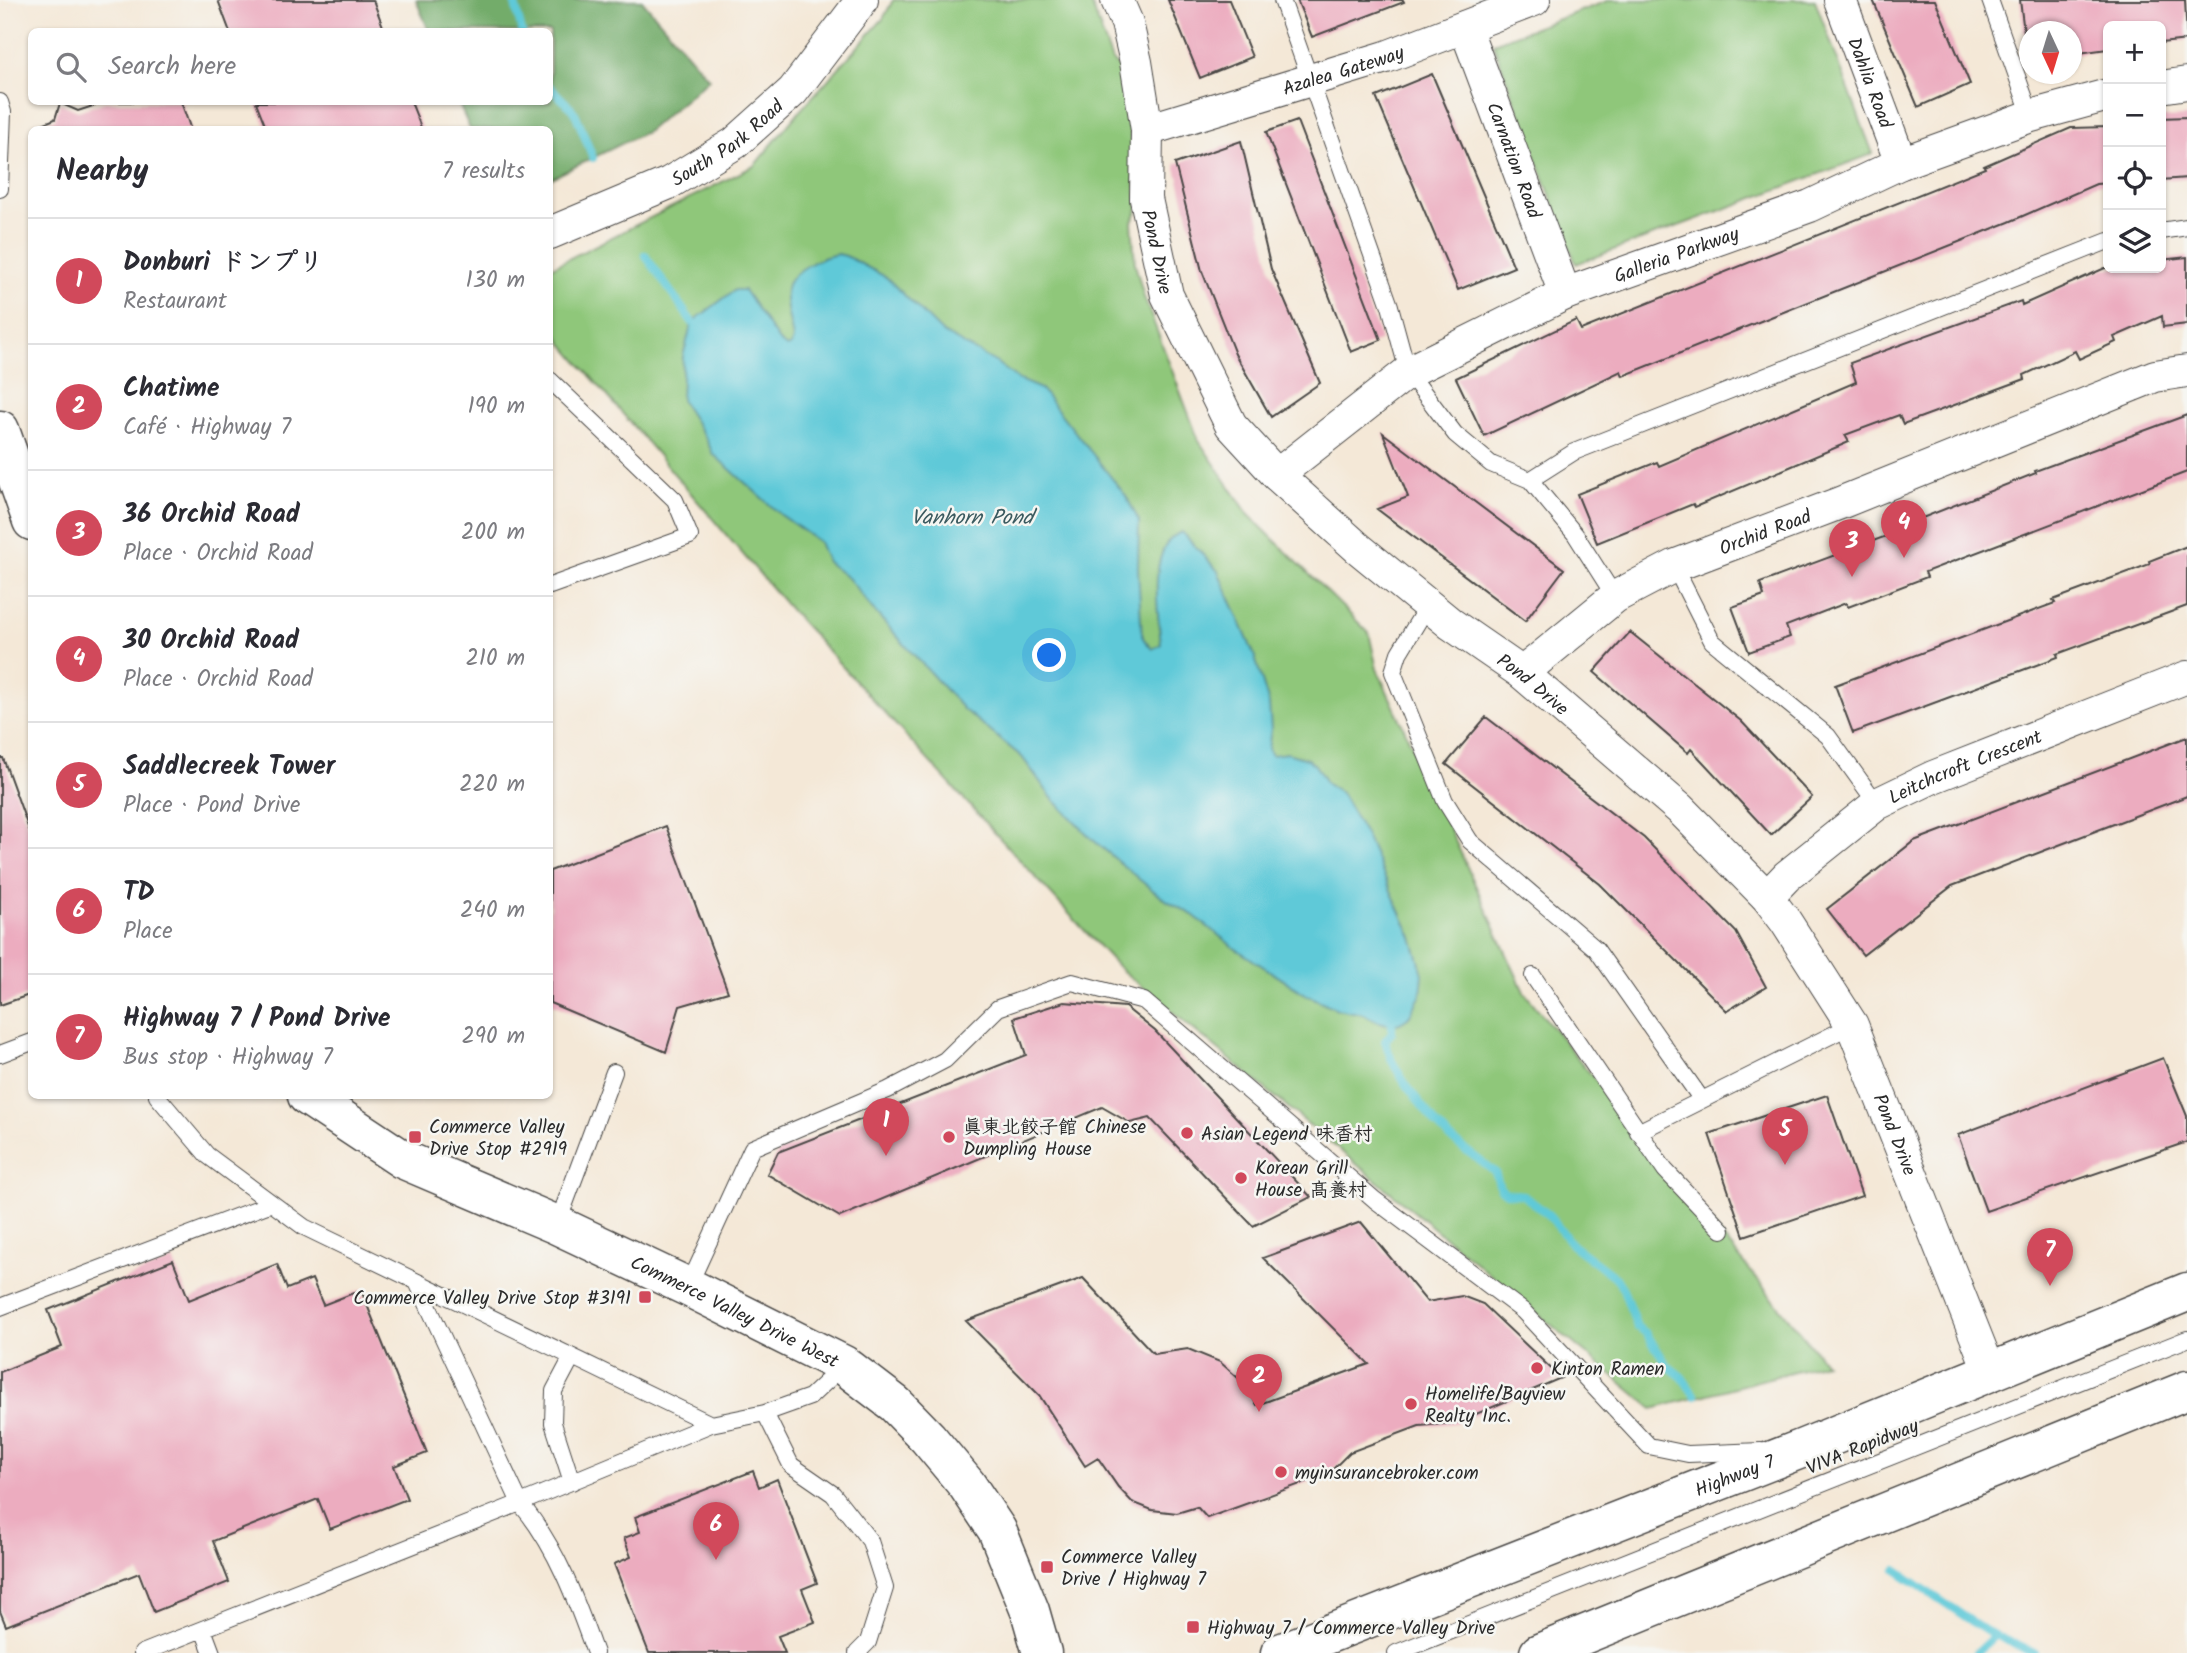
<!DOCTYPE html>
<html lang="en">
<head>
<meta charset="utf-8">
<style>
  body { margin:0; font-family:Kalam,"LXGW WenKai TC","Klee One",sans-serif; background:#f7f7f7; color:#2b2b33 }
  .controls { position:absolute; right:21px; top:21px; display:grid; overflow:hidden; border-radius:10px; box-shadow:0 2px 5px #0004 }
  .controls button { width:63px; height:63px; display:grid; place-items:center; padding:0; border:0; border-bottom:2px solid #e1e1e2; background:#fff; color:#2b2b33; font:35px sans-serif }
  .compass { position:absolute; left:2019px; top:21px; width:63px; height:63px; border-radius:50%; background:#fff; box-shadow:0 2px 5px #0004; rotate:176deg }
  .you { position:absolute; left:1050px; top:656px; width:24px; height:24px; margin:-18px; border:5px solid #fff; border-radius:50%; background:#1a73e8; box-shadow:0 0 0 10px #1a73e833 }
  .badge { display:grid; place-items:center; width:46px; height:46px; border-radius:50%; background:#d1495b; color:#fff; font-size:23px; font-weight:700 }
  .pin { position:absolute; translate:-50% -58px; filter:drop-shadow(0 2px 4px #0008) }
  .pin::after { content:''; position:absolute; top:37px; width:24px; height:21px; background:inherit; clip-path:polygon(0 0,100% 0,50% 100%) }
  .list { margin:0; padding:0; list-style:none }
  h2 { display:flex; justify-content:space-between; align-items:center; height:91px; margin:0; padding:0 28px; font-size:30px }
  h2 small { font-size:23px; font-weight:400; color:#7c7c81 }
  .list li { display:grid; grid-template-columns:46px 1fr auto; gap:21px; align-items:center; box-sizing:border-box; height:126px; padding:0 28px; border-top:2px solid #e1e1e2 }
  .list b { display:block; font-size:26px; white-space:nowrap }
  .list p { margin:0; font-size:23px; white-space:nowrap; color:#7c7c81 }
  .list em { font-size:23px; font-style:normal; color:#7c7c81 }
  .icon { flex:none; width:38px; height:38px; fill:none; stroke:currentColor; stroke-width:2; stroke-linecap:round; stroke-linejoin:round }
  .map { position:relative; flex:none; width:2187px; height:1653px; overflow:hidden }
  .search { position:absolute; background:#fff; box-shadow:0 2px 5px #0004; left:28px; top:28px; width:525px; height:77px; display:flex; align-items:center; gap:18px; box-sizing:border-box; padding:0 24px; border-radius:10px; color:#7c7c81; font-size:26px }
  .panel { position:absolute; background:#fff; box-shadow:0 2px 5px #0004; left:28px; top:126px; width:525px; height:973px; border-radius:10px }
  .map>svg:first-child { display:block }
</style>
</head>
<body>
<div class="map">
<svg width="2187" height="1653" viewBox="0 0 2187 1653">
  <rect width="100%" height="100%" fill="#f6f6f2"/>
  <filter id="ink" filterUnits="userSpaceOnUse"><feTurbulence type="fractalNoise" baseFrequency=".0143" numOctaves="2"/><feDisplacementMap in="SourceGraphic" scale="14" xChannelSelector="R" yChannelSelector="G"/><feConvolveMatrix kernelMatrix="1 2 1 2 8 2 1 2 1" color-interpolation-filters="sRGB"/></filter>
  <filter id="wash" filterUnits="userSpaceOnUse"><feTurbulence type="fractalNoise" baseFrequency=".00686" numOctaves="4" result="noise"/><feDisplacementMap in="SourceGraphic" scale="28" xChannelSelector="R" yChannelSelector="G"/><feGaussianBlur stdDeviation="1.57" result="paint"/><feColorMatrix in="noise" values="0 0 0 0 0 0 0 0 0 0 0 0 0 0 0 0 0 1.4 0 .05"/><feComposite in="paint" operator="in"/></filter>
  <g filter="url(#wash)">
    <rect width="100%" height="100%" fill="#f4e8d7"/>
    <!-- green -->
    <path fill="#8fc77a" stroke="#5d7952" stroke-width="2" d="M893,0H1090L1112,61L1124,71L1138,209L1132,222L1135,264L1144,297L1199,441L1249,515L1369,633L1377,669L1524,992L1825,1363L1653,1409L1118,967L794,614L563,344L550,323V268L754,166L797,114L883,19Z
      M1610,0H1815L1873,154L1576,264L1493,43Z"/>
    <!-- forest -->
    <path fill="#73ac6a" stroke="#4f6c4a" stroke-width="2" d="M416,0H642L709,79L648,131L550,179V130L470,129L458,102H550V32L429,31Z"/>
    <!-- water -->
    <path fill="#5ec9d8" stroke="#447a82" stroke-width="2" d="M838,254L846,256L886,277L943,333L997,363L1019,380L1041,389L1126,496L1139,521L1138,569L1141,621L1143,638L1152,649L1161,644C1158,614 1146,544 1182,532L1218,571L1254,654L1269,704L1271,729L1268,749L1272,755L1287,753L1307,759L1315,765L1327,784L1341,793L1366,836L1412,937L1423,974L1421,995L1408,1018L1400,1023L1392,1025L1379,1022L1363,1014L1337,1009L1307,995L1236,949L1193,915L1164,899L1140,880L1092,839L1052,798L1022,757L964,710L875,612L849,579L827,562L819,542L781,515L713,454L705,437L681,400L683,356L692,322L735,290H744L779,341L787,347L791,345L793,339C791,325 784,304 786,290C790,271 820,257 838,254Z"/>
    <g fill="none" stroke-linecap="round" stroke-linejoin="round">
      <!-- stream -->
      <path stroke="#5ec9d8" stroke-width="8" d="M514,0L522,32
        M550,87L571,108L576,115L593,158
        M645,255L692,322
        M1392,1025V1032L1385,1041L1392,1061L1406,1085L1436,1124L1451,1139L1495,1172L1500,1188L1506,1193L1523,1195L1549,1215L1572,1245L1616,1278L1623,1289L1637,1327L1646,1333L1668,1366L1682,1377L1695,1396
        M1896,1570L1986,1631L2034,1653
        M1976,1653L1995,1635"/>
    </g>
    <g id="blocks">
      <!-- building -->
      <path fill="#ecacbf" d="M218,0H373L385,32H230Z
        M1168,0H1229L1252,57L1200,78Z
        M1297,0H1403L1404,2L1312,37Z
        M1873,0H1935L1970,84L1918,107Z
        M2020,0H2185L2187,40L2161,43V26H2108V49L2071,54V32H2024Z
        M1432,74L1514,267L1458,290L1376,97Z
        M105,102H181L191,130H35V127L55,119L60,103L78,111Z
        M256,102H411L422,130H267Z
        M2187,117V178L2161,180V118Z
        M1297,121L1381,340L1351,352L1266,132Z
        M2108,127V183L2096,184L2009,222L1623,376L1621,371L1484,436L1456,378L1576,320L1581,330L1985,168L1984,166L2071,128Z
        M1241,141L1271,269L1320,383L1271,417L1235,354L1202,271L1175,164Z
        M2187,257V324L2163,327L2162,316L2114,337L2116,342L2079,359L2075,351L2024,375L2025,379L1903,424L1899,415L1845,435L1849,442L1695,507L1693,504L1597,543L1577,494L1657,462L1659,466L1856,382L1850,363L2021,301L2022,305L2105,268H2161V260Z
        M2187,415V472L1925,572L1927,577L1848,607L1846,603L1786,626L1790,637L1749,652L1732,607L1764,596L1760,583L1919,524L1917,520L2036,473L2035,471Z
        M1383,433L1564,569L1525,621L1377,509L1408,497Z
        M2187,546V606L2057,654L2058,657L1853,733L1835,685L2055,603L2053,600L2150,564L2149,561Z
        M1630,632L1741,721L1812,797L1771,835L1691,749L1688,753L1594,672Z
        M1486,717L1644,838L1736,932L1766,987L1727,1011L1600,884L1446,764Z
        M2187,737V796L1952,886L1863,955L1827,909L1914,841Z
        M0,758H3L32,838V994L0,1005Z
        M666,826L728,992L680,1006L666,1052L550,1003V871Z
        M1064,1002L1125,1007L1155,1031L1311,1197L1253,1226L1150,1118L1130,1123L1102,1107L840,1217L767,1174L778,1152L1026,1055L1014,1018Z
        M2163,1058L2187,1116V1142L1986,1211L1958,1135Z
        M1827,1095L1862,1196L1744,1236L1709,1134Z
        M1361,1222L1427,1302L1462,1296L1483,1304L1561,1378L1455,1423L1419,1426L1350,1452L1328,1474L1207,1518L1197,1507L1177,1513L1152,1510L1132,1502L1118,1487L1098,1458L1085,1466L1039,1395L966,1321L1083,1278L1154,1354L1188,1349L1220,1362L1246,1385L1257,1405L1369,1364L1263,1258Z
        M173,1260L189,1300L277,1264L287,1289L312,1279L323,1305L361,1290L427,1453L394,1466L407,1499L330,1529L318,1499L213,1541L229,1582L154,1612L139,1573L6,1626L0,1611V1372L62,1347L48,1310Z
        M753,1471L759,1487L777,1479L817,1583L802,1589L815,1622L778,1636L785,1653H649L614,1564L631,1557L624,1538L640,1532L635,1517Z"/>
    </g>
  </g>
  <g filter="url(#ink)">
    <use href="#blocks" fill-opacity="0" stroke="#494745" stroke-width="2"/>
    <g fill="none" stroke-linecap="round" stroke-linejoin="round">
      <defs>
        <path id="lane" d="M1282,0L1390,306L1408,372L1455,434L1491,464L1530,480L1575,534L1615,597
          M1990,0L2031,116
          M0,102L3,112L0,189
          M2161,231L2187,227
          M550,380L675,500L690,536L550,586
          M1530,480L1574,452L2108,241
          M1674,566L1712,641L1828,736L1877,804
          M1428,605L1399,653L1393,672L1445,801L1470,841L1596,949L1702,1100
          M1533,976L1665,1170L1722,1230
          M0,1054L32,1042
          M157,1096L207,1155L304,1227L711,1424
          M1638,1132L1852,1025
          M557,1225L614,1072
          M417,1282L520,1503C557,1547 576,1600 595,1653
          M688,1287L752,1148L888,1090L945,1060L998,1008L1072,982L1144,1001L1375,1200L1523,1311L1649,1446L1688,1454L1761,1451
          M0,1307L272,1203
          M765,1413L791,1465L833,1494L870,1541L885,1588L868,1642L857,1653
          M572,1482L553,1423L554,1391L572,1357
          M203,1629L212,1653
          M142,1653L520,1503L711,1424L765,1413L810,1397L844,1365
          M1396,1653L2187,1339"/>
        <g id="street">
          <path id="s1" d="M1117,0L1127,23L1136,62L1147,130L1146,199L1167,295L1231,425L1277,475L1358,548L1451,624L1522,673L1680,809L1767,897L1786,922L1852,1025L1990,1372"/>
          <path id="s2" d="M1840,0L1901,163"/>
          <path id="s3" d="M1465,27L1565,294"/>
          <path d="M2161,87L2187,83"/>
          <path id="s4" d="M1147,130L1386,57L1534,0"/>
          <path id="s5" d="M550,233L669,183L735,143L793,91L862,0"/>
          <path id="s6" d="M1277,475L1408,372L1565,294L1810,206L1901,163L2031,116L2108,95"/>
          <path id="s7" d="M1522,673L1615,597L1674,566L1840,503L2155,376L2187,371"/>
          <path id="s8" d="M1767,897L1787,876L1877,804L1933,777L2187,677"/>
        </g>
        <g id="secondary">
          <path d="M0,430L32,521"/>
          <path id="s9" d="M307,1096L402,1159L557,1225L688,1287L844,1365L895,1404L928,1438L967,1485L997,1530L1030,1611L1042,1653"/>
        </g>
        <g id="primary">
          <path id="s10" d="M1280,1653L1801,1449L2187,1292"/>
          <path d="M1539,1653L2187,1390"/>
        </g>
      </defs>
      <!-- lane casing -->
      <use href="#lane" stroke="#494745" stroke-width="18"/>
      <!-- street casing -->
      <use href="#street" stroke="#494745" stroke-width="34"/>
      <!-- secondary casing -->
      <use href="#secondary" stroke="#494745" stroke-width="41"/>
      <!-- primary casing -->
      <use href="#primary" stroke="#494745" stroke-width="41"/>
      <!-- lane -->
      <use href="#lane" stroke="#fff" stroke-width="16"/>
      <!-- street -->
      <use href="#street" stroke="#fff" stroke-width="32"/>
      <!-- secondary -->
      <use href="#secondary" stroke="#fff" stroke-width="38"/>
      <!-- primary -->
      <use href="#primary" stroke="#fff" stroke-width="38"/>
    </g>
  </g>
  <!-- markers -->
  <g fill="#d1495b" stroke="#f6f6f2" stroke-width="2.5">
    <circle cx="1187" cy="1133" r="7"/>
    <rect x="408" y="1130" width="14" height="14" rx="3.5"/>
    <circle cx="949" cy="1137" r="7"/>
    <circle cx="1241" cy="1178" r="7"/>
    <rect x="638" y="1290" width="14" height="14" rx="3.5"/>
    <circle cx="1537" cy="1368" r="7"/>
    <circle cx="1411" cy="1404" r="7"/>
    <circle cx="1281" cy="1472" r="7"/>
    <rect x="1040" y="1560" width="14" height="14" rx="3.5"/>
    <rect x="1186" y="1620" width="14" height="14" rx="3.5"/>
  </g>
  <g text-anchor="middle" stroke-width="5" stroke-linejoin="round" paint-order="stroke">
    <!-- street labels -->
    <g font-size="19" fill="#2b2b2b" stroke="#f6f6f2">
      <text dy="7" stroke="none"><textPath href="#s4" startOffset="205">Azalea Gateway</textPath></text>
      <text dy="7" stroke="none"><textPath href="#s2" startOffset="88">Dahlia Road</textPath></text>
      <text dy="7" stroke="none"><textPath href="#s5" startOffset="200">South Park Road</textPath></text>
      <text dy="7" stroke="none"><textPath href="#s3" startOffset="142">Carnation Road</textPath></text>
      <text dy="7" stroke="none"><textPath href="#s1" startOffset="257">Pond Drive</textPath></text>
      <text dy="7" stroke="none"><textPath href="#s6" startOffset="460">Galleria Parkway</textPath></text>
      <text dy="7" stroke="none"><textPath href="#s7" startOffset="284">Orchid Road</textPath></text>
      <text dy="7" stroke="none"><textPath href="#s1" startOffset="845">Pond Drive</textPath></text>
      <text dy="7" stroke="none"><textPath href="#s8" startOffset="240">Leitchcroft Crescent</textPath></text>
      <text dy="7" stroke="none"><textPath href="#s1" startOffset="1433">Pond Drive</textPath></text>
      <text dy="7" stroke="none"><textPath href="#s9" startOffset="480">Commerce Valley Drive West</textPath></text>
      <text transform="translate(1862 1446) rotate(-22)" y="7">VIVA Rapidway</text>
      <text dy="7" stroke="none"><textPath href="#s10" startOffset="488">Highway 7</textPath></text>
    </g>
    <!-- poi labels -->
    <g font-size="19" fill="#2b2b2b" stroke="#f6f6f2" text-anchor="start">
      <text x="429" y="1133">Commerce Valley<tspan x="429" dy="22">Drive Stop #2919</tspan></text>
      <text x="963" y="1133">真東北餃子館 Chinese<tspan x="963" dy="22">Dumpling House</tspan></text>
      <text x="1201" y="1140">Asian Legend 味香村</text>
      <text x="1255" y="1174">Korean Grill<tspan x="1255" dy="22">House 髙養村</tspan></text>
      <text x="631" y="1304" text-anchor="end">Commerce Valley Drive Stop #3191</text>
      <text x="1551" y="1375">Kinton Ramen</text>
      <text x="1425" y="1400">Homelife/Bayview<tspan x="1425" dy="22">Realty Inc.</tspan></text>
      <text x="1295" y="1479">myinsurancebroker.com</text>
      <text x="1061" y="1563">Commerce Valley<tspan x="1061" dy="22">Drive / Highway 7</tspan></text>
      <text x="1207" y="1634">Highway 7 / Commerce Valley Drive</text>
    </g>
    <!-- water labels -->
    <g font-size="21" font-style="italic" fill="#3a5a5f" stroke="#f6f6f2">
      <text x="972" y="524">Vanhorn Pond</text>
    </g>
  </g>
</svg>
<div class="controls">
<button>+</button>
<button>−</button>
<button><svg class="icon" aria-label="locate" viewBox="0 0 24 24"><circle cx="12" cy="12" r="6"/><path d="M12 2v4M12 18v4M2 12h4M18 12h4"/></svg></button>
<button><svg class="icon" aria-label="layers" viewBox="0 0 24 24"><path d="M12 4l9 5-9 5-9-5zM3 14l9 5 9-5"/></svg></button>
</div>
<svg class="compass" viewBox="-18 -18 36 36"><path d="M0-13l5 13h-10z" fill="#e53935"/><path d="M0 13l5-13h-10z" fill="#7c7c81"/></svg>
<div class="you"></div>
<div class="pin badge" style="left:886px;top:1156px">1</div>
<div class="pin badge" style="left:1259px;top:1412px">2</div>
<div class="pin badge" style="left:1852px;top:577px">3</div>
<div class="pin badge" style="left:1904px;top:558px">4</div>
<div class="pin badge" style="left:1785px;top:1165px">5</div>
<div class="pin badge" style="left:716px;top:1560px">6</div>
<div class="pin badge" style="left:2050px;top:1286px">7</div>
<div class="search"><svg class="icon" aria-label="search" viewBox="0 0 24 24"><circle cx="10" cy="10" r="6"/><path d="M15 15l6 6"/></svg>Search here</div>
<section class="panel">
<h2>Nearby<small>7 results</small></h2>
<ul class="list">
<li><span class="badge">1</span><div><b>Donburi ドンプリ</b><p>Restaurant</p></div><em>130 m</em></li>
<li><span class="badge">2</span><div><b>Chatime</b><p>Café · Highway 7</p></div><em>190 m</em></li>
<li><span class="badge">3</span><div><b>36 Orchid Road</b><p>Place · Orchid Road</p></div><em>200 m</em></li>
<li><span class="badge">4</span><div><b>30 Orchid Road</b><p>Place · Orchid Road</p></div><em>210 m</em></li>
<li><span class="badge">5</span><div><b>Saddlecreek Tower</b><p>Place · Pond Drive</p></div><em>220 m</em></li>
<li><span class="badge">6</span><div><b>TD</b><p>Place</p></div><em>240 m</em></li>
<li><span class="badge">7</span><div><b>Highway 7 / Pond Drive</b><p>Bus stop · Highway 7</p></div><em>290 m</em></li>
</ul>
</section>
</div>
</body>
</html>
